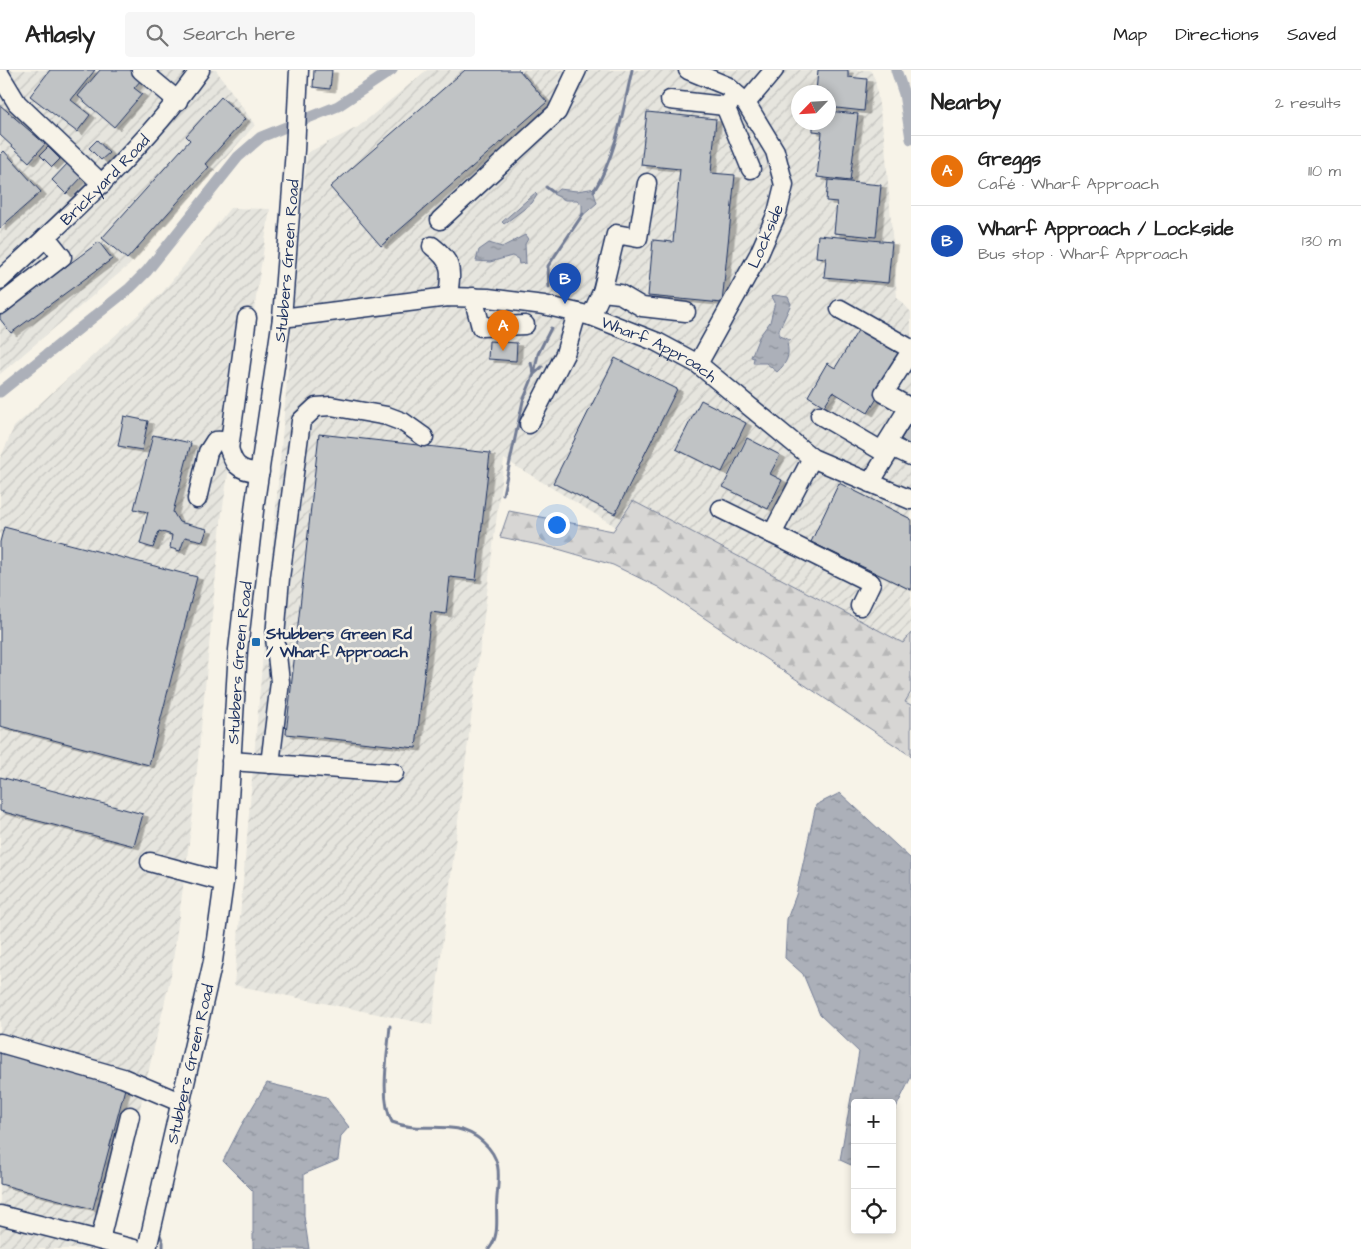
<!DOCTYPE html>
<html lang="en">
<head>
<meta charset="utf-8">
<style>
  body { margin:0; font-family:"Architects Daughter",sans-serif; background:#f6f6f6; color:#222 }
  .controls { position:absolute; right:15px; bottom:15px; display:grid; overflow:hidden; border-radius:5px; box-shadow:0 2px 8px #0003 }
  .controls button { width:45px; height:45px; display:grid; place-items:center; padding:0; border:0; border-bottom:1px solid #e0e0e0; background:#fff; color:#222; font:25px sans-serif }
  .compass { position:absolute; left:791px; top:15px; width:45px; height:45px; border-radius:50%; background:#fff; box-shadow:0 2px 8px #0003; rotate:245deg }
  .you { position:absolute; left:556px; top:454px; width:18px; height:18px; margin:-12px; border:4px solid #fff; border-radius:50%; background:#1a73e8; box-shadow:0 0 0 8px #1a73e833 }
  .badge { display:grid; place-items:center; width:32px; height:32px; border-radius:50%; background:#0f766e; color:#fff; font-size:16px; font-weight:700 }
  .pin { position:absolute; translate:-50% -41px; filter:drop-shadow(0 1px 2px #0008) }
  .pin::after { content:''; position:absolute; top:26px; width:18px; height:15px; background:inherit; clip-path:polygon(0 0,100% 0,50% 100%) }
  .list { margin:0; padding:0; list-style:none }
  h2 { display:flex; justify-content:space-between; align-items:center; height:65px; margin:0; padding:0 20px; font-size:21px }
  h2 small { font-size:16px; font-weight:400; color:#767676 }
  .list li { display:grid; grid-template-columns:32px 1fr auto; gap:15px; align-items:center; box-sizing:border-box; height:70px; padding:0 20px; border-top:1px solid #e0e0e0 }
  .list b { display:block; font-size:19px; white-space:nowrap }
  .list p { margin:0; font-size:16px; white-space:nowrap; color:#767676 }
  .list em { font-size:16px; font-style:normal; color:#767676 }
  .icon { flex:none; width:28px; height:28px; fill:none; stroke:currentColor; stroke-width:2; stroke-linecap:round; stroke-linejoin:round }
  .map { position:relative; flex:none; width:911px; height:1179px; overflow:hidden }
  header { display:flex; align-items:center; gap:30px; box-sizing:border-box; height:70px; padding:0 25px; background:#fff; border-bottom:1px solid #e0e0e0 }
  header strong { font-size:24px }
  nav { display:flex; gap:28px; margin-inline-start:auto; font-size:18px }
  .search { width:350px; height:45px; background:#f6f6f6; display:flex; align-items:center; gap:12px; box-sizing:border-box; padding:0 18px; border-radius:5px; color:#767676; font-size:19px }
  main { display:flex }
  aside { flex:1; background:#fff }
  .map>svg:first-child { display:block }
</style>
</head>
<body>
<header>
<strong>Atlasly</strong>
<div class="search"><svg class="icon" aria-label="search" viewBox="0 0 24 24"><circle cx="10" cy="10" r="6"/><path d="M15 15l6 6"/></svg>Search here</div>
<nav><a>Map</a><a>Directions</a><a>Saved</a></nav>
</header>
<main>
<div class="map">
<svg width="911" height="1179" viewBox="0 0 911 1179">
  <defs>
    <pattern id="industrial-furrows" width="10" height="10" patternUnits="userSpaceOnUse" patternTransform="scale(1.25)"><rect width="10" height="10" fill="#e6e5de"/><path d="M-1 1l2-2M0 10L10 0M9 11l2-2" fill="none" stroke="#c5c5c1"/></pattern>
    <pattern id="forest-firs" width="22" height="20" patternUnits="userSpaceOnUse" patternTransform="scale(1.25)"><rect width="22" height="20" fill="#d7d6d4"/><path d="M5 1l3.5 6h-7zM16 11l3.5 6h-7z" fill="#b8b8b8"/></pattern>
    <pattern id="water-ripples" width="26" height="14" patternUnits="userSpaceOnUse" patternTransform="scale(1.25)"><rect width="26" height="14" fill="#acb0b9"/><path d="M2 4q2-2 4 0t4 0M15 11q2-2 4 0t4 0" fill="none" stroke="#8b909a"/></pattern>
    <filter id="shadow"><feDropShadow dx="5.5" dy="3" stdDeviation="0" flood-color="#0004"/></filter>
  </defs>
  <rect width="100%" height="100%" fill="#f7f3e8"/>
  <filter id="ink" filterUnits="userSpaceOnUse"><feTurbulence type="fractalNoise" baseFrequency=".02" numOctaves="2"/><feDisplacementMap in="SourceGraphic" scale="10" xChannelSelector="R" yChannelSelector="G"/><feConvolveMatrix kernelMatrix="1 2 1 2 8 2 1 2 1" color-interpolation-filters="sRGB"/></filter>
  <g filter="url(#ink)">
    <!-- industrial -->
    <path fill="url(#industrial-furrows)" fill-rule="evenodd" d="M0,0H216L255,55L129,195L0,304Z
      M427,0H870L875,9L885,74L897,227L911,242V635L504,389L432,955L234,915L307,83L358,57ZM798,22H828V52H798Z
      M230,138L270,139L222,442L192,751L171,905L107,1179H0V389L14,357L162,223Z"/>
    <!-- forest -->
    <path fill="url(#forest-firs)" stroke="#798299" d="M633,431L903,573L911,563V622L905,632L911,635V686L658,517L613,495L558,479L500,467L509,441L613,461Z"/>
    <!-- water -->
    <path fill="url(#water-ripples)" stroke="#727c95" d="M596,118L594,123L597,133L582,146V134L577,130H565L553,124L559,119L577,121Z
      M535,123L537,125L532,133L504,154L502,152Z
      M525,165L528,169L525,174L526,193L519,194L518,189L512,186L490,192L476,191L479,180L489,173L502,177Z
      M774,225L788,227L791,234L779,260V266L790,270L787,273C790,286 787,293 777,302L766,293H753L754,288L751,287L759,267L770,252L775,232L772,227Z
      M840,723L911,789V1007L892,1046V1033H855V1092L851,1095L840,1090L859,982L820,945L803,904L785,888L787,849L796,825L816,735Z
      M267,1013L326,1027L349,1057L341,1066L338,1090L304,1104V1146L309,1179H253V1121L223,1091L241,1056Z"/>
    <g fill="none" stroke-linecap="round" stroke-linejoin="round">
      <!-- stream -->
      <path stroke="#727c95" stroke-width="3" d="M546,117L553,122
        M594,121C616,85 623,41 632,0
        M549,217L548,196L583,144
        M531,293L534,304L542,297
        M503,424L523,331L534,304L538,284L551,258
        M390,956C388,982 379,1029 392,1052C423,1065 454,1046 483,1072C502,1089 499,1105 497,1127C495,1146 501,1164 489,1179
        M160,1165L163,1172V1179"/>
      <!-- canal -->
      <path stroke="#acb0b9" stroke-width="11" d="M896,0L904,24L911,69
        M0,322L130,218L147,201L238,87L261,67L338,36L392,0"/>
    </g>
    <!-- building -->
    <path fill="#c0c3c5" stroke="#1b2f5e" filter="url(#shadow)" d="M50,0H95L71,30L90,45L77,62L30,26Z
      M100,0H132L142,9L134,18L142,24L114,57L78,26Z
      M314,0H332L330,19L313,17Z
      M465,0H519L547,32L381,176L330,117Z
      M818,0H848V7L867,9L864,41L828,37V22H816Z
      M221,27L245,49L205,94L209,97L127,189L102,168L190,70L186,66Z
      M0,35L45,74L29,92L0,65Z
      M828,41L858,44L850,111L817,107L822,62L813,61V52H828Z
      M647,42L716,49L711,103L735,105L722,233L648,226L653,170L673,172L680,99L641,95Z
      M97,70L109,83L101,90L89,78Z
      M48,77L60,89L52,97L40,85Z
      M4,81L41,122L0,158V85Z
      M68,93L83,106L66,124L52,110Z
      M828,110L881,115L876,167L834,163L837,132L826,131Z
      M818,165L892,172L888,213L824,207L826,188L816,187Z
      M99,172L112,189L11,263L0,249V245Z
      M860,257L904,284L868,343L833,322L824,336L808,326L827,293L835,298Z
      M489,271L517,273L516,291L488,289Z
      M615,288L677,319L615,444L553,413Z
      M701,330L746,353L722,402L676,379Z
      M124,346L148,351L142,380L118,376Z
      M911,353V376L901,369Z
      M319,364L490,383L476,510L450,507L446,544L431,542L416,678L286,664Z
      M153,365L191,373L173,442L179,452L207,459L203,471L185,467L180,481L170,478L172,465L159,461L153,478L140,474L148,442L134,439Z
      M747,368L780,385L770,404L782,410L768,439L723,417Z
      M839,413L911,449V520L811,472Z
      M4,457L197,507L149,695L0,656V472Z
      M0,707L143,744L134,776L0,741Z
      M0,978L127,1011L93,1139L0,1114Z"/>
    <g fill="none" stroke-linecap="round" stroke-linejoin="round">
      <defs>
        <g id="minor">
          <path d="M141,0L178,31"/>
          <path d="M688,0L727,16L746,33L775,81L784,115L777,143L759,184L698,294"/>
          <path d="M0,5L17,33L102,114"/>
          <path d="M670,30L725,36L738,26"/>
          <path d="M746,33L774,0"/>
          <path d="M725,36L751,99"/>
          <path d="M440,150L557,42L577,0"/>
          <path d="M432,176C454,193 451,201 448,227"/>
          <path id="s1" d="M0,210C71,144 143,79 200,0"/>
          <path d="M602,222L620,224L642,237L686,242"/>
          <path d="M473,227L481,257L525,255"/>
          <path d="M0,235L62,187L46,167"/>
          <path d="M840,239L911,279"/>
          <path d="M591,246L602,222L616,164L638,168L647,113"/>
          <path id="s2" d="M282,248L448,227L488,228L544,235L591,246L657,272L698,294L812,388L911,430"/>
          <path d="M820,345L887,384"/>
          <path d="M529,354L565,284L577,243"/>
          <path d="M892,377L886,374L909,337L884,323L911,281"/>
          <path d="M229,379L247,248"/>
          <path d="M812,388L772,464L871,513L860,536"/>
          <path d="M870,413L892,377L911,386"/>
          <path d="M197,429L208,382L215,371C233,368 227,386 237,395C243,401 252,402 260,402"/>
          <path d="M721,439L772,464"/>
          <path d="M231,691L394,703"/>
          <path d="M270,694L280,612L275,567L280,508L301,351L316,337L331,336L387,346L403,352L424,367"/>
          <path d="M150,792L224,812"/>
          <path d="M0,973L123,1008L182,1033"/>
          <path d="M0,1145L134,1179"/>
          <path d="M100,1170L130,1046"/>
          <path id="s3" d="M147,1179L213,891L224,812L238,580L255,432L282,248L295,80L299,0"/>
        </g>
      </defs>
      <!-- minor casing -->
      <use href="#minor" stroke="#1b2f5e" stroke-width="21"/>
      <!-- minor -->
      <use href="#minor" stroke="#f7f3e8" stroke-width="18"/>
    </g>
  </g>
  <!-- markers -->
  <rect fill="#1f6fb2" stroke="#f7f3e8" stroke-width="2" x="251" y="567" width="10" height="10" rx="2.5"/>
  <g text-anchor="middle" stroke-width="5" stroke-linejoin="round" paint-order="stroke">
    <!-- street labels -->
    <g font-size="16" fill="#1b2f5e" stroke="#f7f3e8">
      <text dy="6" stroke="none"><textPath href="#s1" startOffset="145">Brickyard Road</textPath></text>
      <text transform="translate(765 166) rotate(-67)" y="6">Lockside</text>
      <text dy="6" stroke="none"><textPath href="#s3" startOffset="1000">Stubbers Green Road</textPath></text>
      <text dy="6" stroke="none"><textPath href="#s2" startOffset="388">Wharf Approach</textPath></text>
      <text dy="6" stroke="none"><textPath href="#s3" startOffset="595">Stubbers Green Road</textPath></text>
      <text dy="6" stroke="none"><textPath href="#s3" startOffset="190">Stubbers Green Road</textPath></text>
    </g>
    <!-- poi labels -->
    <g font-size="16" font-weight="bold" fill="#1b2f5e" stroke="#f7f3e8" text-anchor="start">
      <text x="266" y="569">Stubbers Green Rd<tspan x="266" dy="18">/ Wharf Approach</tspan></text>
    </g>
  </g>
</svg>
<div class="controls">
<button>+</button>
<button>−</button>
<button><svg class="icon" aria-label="locate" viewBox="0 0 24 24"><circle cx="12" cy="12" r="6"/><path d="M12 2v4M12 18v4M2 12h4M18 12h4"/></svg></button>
</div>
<svg class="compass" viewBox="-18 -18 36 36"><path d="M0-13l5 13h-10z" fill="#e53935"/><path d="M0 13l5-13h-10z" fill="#767676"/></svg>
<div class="you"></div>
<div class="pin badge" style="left:503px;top:281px;background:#e8710a">A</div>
<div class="pin badge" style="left:565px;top:234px;background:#1a4fb4">B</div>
</div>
<aside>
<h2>Nearby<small>2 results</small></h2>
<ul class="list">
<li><span class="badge" style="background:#e8710a">A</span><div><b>Greggs</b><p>Café · Wharf Approach</p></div><em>110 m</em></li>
<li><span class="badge" style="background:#1a4fb4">B</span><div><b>Wharf Approach / Lockside</b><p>Bus stop · Wharf Approach</p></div><em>130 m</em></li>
</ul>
</aside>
</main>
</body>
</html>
